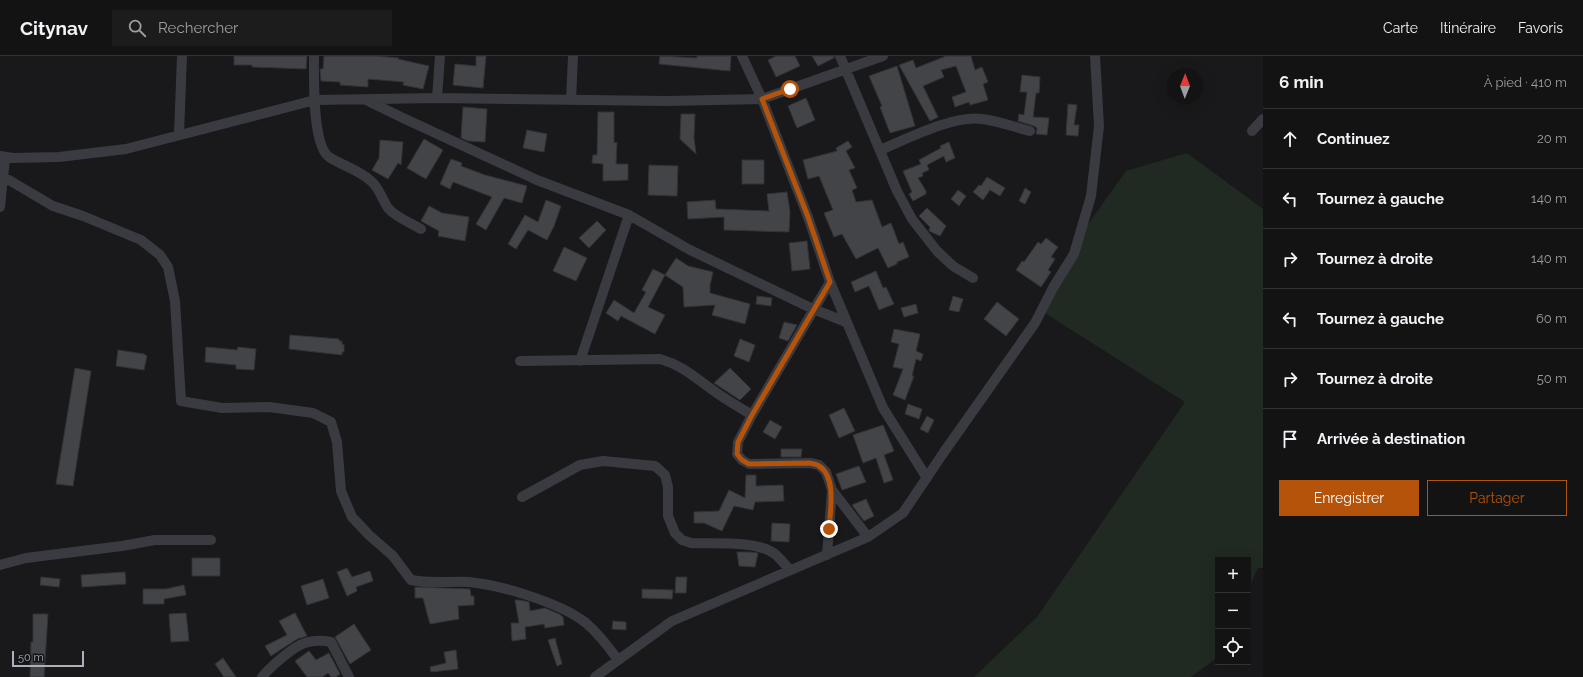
<!DOCTYPE html>
<html lang="fr">
<head>
<meta charset="utf-8">
<style>
  body { margin:0; font-family:Raleway,sans-serif; background:#1c1c1d; color:#f1f3f6 }
  .controls { position:absolute; right:12px; bottom:12px; display:grid; overflow:hidden; border-radius:0px; box-shadow:0 4px 16px #0002 }
  .controls button { width:36px; height:36px; display:grid; place-items:center; padding:0; border:0; border-bottom:1px solid #323234; background:#131314; color:#f1f3f6; font:20px sans-serif }
  .compass { position:absolute; left:1167px; top:12px; width:36px; height:36px; border-radius:50%; background:#131314; box-shadow:0 4px 16px #0002; rotate:1deg }
  .scale { position:absolute; left:12px; bottom:10px; width:72px; box-sizing:border-box; padding-left:4px; border:2px solid #abb0bb; border-top:0; font-size:11px; line-height:14px; white-space:nowrap; color:#abb0bb; -webkit-text-stroke:3px #141416; paint-order:stroke }
  .stop { position:absolute; width:12px; height:12px; margin:-9px; border:3px solid #b45309; border-radius:50%; background:#fff }
  .stop.end { background:#b45309; border-color:#fff; box-shadow:0 1px 4px #0008 }
  .list { margin:0; padding:0; list-style:none }
  h2 { display:flex; justify-content:space-between; align-items:center; height:52px; margin:0; padding:0 16px; font-size:17px }
  h2 small { font-size:13px; font-weight:400; color:#9d9ea0 }
  .list li { display:grid; grid-template-columns:26px 1fr auto; gap:12px; align-items:center; box-sizing:border-box; height:60px; padding:0 16px; border-top:1px solid #323234 }
  .list b { display:block; font-size:15px; white-space:nowrap }
  .list em { font-size:13px; font-style:normal; color:#9d9ea0 }
  .actions { display:flex; gap:8px; padding:12px 16px }
  .actions a { flex:1; padding:9px 0; border:1px solid #b45309; border-radius:0px; text-align:center; font-size:14px; color:#b45309 }
  .actions .main { background:#b45309; color:#fff }
  .icon { flex:none; width:22px; height:22px; fill:none; stroke:currentColor; stroke-width:2; stroke-linecap:round; stroke-linejoin:round }
  .map { position:relative; flex:none; width:1263px; height:621px; overflow:hidden }
  header { display:flex; align-items:center; gap:24px; box-sizing:border-box; height:56px; padding:0 20px; background:#131314; border-bottom:1px solid #323234 }
  header strong { font-size:19px }
  nav { display:flex; gap:22px; margin-inline-start:auto; font-size:14px }
  .search { width:280px; height:36px; background:#1c1c1d; display:flex; align-items:center; gap:10px; box-sizing:border-box; padding:0 14px; border-radius:0px; color:#9d9ea0; font-size:15px }
  main { display:flex }
  aside { flex:1; background:#131314 }
  .map>svg:first-child { display:block }
</style>
</head>
<body>
<header>
<strong>Citynav</strong>
<div class="search"><svg class="icon" aria-label="search" viewBox="0 0 24 24"><circle cx="10" cy="10" r="6"/><path d="M15 15l6 6"/></svg>Rechercher</div>
<nav><a>Carte</a><a>Itinéraire</a><a>Favoris</a></nav>
</header>
<main>
<div class="map">
<svg width="1263" height="621" viewBox="0 0 1263 621">
  <rect width="100%" height="100%" fill="#19191b"/>
  <!-- green -->
  <path fill="#202a22" d="M1187,97L1263,153V512H1258L1248,534V504H1218V601L1191,621H974L1037,561L1185,346L1037,252L1081,178L1126,115Z"/>
  <!-- building -->
  <path fill="#434448" stroke="#333337" d="M234,0H307L306,13L252,11V9H234Z
    M324,0H376L399,2L398,3L429,10L423,33L403,29L404,26L368,23V31L340,29V26L321,25L320,13H323Z
    M476,0H486L483,32L453,29L455,8L476,10Z
    M660,0L697,2V0H731L730,15L659,8Z
    M776,0H795L800,10L776,21L768,4Z
    M812,0H834V2L818,10Z
    M946,0H971L975,14L982,11L988,26L983,28L988,44L970,49L969,46L955,51L952,41L966,36L956,10L941,14L944,21L923,30L938,61L930,65L899,9L913,4L916,12Z
    M897,10L915,70L890,77L880,51L882,50L869,20Z
    M1022,19L1040,21L1039,37H1036L1033,61L1049,62L1047,79L1036,78L1037,72L1034,70L1018,65L1019,58L1024,59L1027,36H1020Z
    M806,42L815,64L797,72L788,50Z
    M1068,48L1077,49L1074,69H1079L1078,80L1066,79Z
    M463,51L487,53L485,86L468,85L461,82Z
    M598,56H614V87L617,86L616,108H628V124L603,125V108L592,107L593,99H597Z
    M681,58H695L694,82L696,98L680,83Z
    M527,74L547,78L544,96L523,92Z
    M424,83L443,94L426,123L407,112Z
    M380,84L403,86L401,109L398,107L388,123L372,114L379,102Z
    M848,85L852,91L846,95L855,112L849,114L857,132L852,134L856,146L872,144L882,171L891,167L899,188L903,186L909,201L897,206V208L888,212L878,192L856,203L842,178L834,181L824,157L833,154L819,120L808,123L803,104L837,95L836,92Z
    M949,86L955,102L946,106L944,100L927,109L929,114L922,117L923,120L918,122L926,135V138L913,145L909,138L912,136L903,115L921,108L919,104L941,92L940,90Z
    M451,103L462,107L461,110L485,119L527,130L522,147L504,142L486,174L476,168L492,141L453,126L450,133L440,128Z
    M742,104H764V128H742Z
    M649,109L678,110L677,140L648,139Z
    M987,121L1005,132L1000,140L990,134L983,144L973,136L979,129L981,130Z
    M1025,132L1031,136L1025,148L1019,145Z
    M958,134L966,140L959,150L951,143Z
    M787,136L790,156L789,176L724,174V161L688,163L687,146L715,144L716,153L769,155L767,138Z
    M546,144L561,150L554,170L547,184L528,174L516,193L508,188L525,159L538,166Z
    M429,150L442,157L469,161L465,185L438,180L439,175L421,165Z
    M927,152L946,170L940,180L929,175L930,171L919,160Z
    M597,165L606,174L589,192L579,182Z
    M1046,182L1058,191L1051,201L1055,203L1048,214L1051,216L1041,231L1016,214L1022,205L1024,206L1038,186L1041,188Z
    M807,185L810,213L792,215L789,187Z
    M564,191L587,202L576,225L553,215Z
    M676,202L688,210L713,216L710,229V237L750,248L745,268L712,259L715,249L684,251L683,231L665,219Z
    M653,213L665,219L648,251L665,259L655,278L621,260L618,265L606,257L614,244L634,257L646,236L642,234Z
    M876,215L883,232L886,231L894,248L879,254L869,230L855,236L851,226Z
    M757,240L772,242L771,250L756,248Z
    M953,240L963,243L959,256L949,254Z
    M997,246L1019,263L1006,280L984,263Z
    M916,248L918,257L904,261L901,252Z
    M784,266L797,269L788,285L779,282Z
    M894,273L920,278L916,295L923,298L921,305L916,303L912,320H914L905,344L893,339L903,313L893,311L899,288L891,286Z
    M290,279L339,283V285H342V289L344,288V296H342V299L289,293Z
    M740,283L755,289L749,306L734,300Z
    M206,291L237,294L238,291L256,293L254,314L236,313V309L205,306Z
    M118,294L144,298L147,300L144,314L116,310Z
    M75,312L91,315L73,430L56,428Z
    M730,312L751,333L740,344L714,327Z
    M908,348L922,353L919,363L905,358Z
    M844,352L855,375L839,382L829,359Z
    M927,360L934,364L928,377L920,373Z
    M770,364L782,371L775,383L763,376Z
    M883,369L894,395L884,399L893,424L884,427L876,402L863,407L853,379Z
    M781,393H802L801,401H781Z
    M859,410L866,426L842,434L836,418Z
    M746,419H756V430L783,429L784,445L755,446L753,454L734,450L722,475L704,467H694V456L719,455L729,434L745,442Z
    M866,443L874,460L864,465L852,449Z
    M772,467L790,468L789,486L771,485Z
    M737,496H749L758,497L755,511L739,510Z
    M192,502H220V520H192Z
    M347,512L352,521L370,515L373,525L356,531L357,535L347,540L337,516Z
    M125,516L126,528L82,531L81,519Z
    M41,521L60,523L59,531L40,529Z
    M676,521H687L686,537H675Z
    M323,523L329,542L307,549L301,530Z
    M184,529L186,539L164,543V548H143V533H166Z
    M415,531L470,533L471,540H474V549L458,550L459,563L430,568L423,542H415Z
    M642,533L673,534L672,543L642,542Z
    M515,544H519L529,546L530,555L545,552L559,558L563,561L564,569L545,572L544,568L525,571L526,583L512,585L511,567H519Z
    M186,557L189,585L171,586L169,558Z
    M295,557L307,580L297,583L271,600L265,590L287,579L279,565Z
    M33,558H48L44,621H30L31,586H33Z
    M613,565L626,566V574L612,573Z
    M354,568L371,594L350,608L335,581Z
    M555,582L562,608L557,610L548,584Z
    M456,594L458,613L431,616L430,611L446,607L444,596Z
    M309,595L316,604L329,597L340,618L336,621H331L328,617L322,621H307L295,605Z
    M223,602L236,621H224L215,608Z"/>
  <g fill="none" stroke-linecap="round" stroke-linejoin="round">
    <!-- street -->
    <path stroke="#3a3b40" stroke-width="10" d="M314,0C314,21 312,89 329,101C343,110 360,114 372,126C379,132 382,143 388,152C395,161 411,167 421,173
      M742,0L762,43L808,161L830,226L883,352L927,422
      M840,0L897,135L912,163L937,195L953,210L973,222
      M437,42L440,0
      M366,44L403,62L537,124L629,159L690,194L813,253L846,266
      M571,44L573,0
      M1252,75L1263,63
      M179,78L182,0
      M880,94C907,83 953,59 982,63C998,65 1015,71 1030,75
      M0,100L13,102L59,101L126,93L315,44L437,42L667,45L762,43L883,0
      M2,120L53,150L83,160L141,184L160,199L168,211L175,245L181,345L222,352L269,351L313,357L331,366L337,386L341,435L352,461L369,479L393,500L411,524C430,528 450,525 469,526C501,529 561,547 586,567C599,578 608,590 618,604
      M0,151L5,102
      M830,226L752,359L738,386L737,398L742,404L749,408L810,407L819,409L826,416L832,434L868,481
      M520,305L660,303C681,309 692,319 710,332C723,342 737,350 752,359
      M580,305L629,159
      M522,441L580,409L603,405L655,410L665,419L668,431V460L675,477L682,484L691,487C714,488 757,484 775,498C780,502 785,509 790,514
      M827,499L832,434
      M0,509L26,502L122,490L155,484H211
      M262,621C269,612 290,594 300,589C310,584 321,584 331,586L349,621
      M595,621L672,565L868,481L903,457L944,396L1035,267L1054,230L1074,198L1091,140L1099,70L1095,0"/>
  </g>
  <g fill="none" stroke-linecap="round" stroke-linejoin="round">
    <!-- route -->
    <path stroke="#b45309" stroke-width="5" d="M790,33L762,43L808,161L830,226L752,359L738,386L737,398L742,404L749,408L810,407C813,408 817,408 819,410C837,421 830,456 829,473"/>
  </g>
</svg>
<div class="controls">
<button>+</button>
<button>−</button>
<button><svg class="icon" aria-label="locate" viewBox="0 0 24 24"><circle cx="12" cy="12" r="6"/><path d="M12 2v4M12 18v4M2 12h4M18 12h4"/></svg></button>
</div>
<svg class="compass" viewBox="-18 -18 36 36"><path d="M0-13l5 13h-10z" fill="#e53935"/><path d="M0 13l5-13h-10z" fill="#9d9ea0"/></svg>
<div class="scale">50 m</div>
<div class="stop" style="left:790px;top:33px"></div>
<div class="stop end" style="left:829px;top:473px"></div>
</div>
<aside>
<h2>6 min<small>À pied · 410 m</small></h2>
<ul class="list">
<li><svg class="icon" aria-label="ahead" viewBox="0 0 24 24"><path d="M12 20V5M6 11l6-6 6 6"/></svg><div><b>Continuez</b></div><em>20 m</em></li>
<li><svg class="icon" aria-label="left" viewBox="0 0 24 24"><path d="M17 20v-9H6M10 6l-5 5 5 5"/></svg><div><b>Tournez à gauche</b></div><em>140 m</em></li>
<li><svg class="icon" aria-label="right" viewBox="0 0 24 24"><path d="M7 20v-9h11M14 6l5 5-5 5"/></svg><div><b>Tournez à droite</b></div><em>140 m</em></li>
<li><svg class="icon" aria-label="left" viewBox="0 0 24 24"><path d="M17 20v-9H6M10 6l-5 5 5 5"/></svg><div><b>Tournez à gauche</b></div><em>60 m</em></li>
<li><svg class="icon" aria-label="right" viewBox="0 0 24 24"><path d="M7 20v-9h11M14 6l5 5-5 5"/></svg><div><b>Tournez à droite</b></div><em>50 m</em></li>
<li><svg class="icon" aria-label="arrive" viewBox="0 0 24 24"><path d="M6 21V4h12l-3 4 3 4H6"/></svg><div><b>Arrivée à destination</b></div></li>
</ul>
<div class="actions"><a class="main">Enregistrer</a><a>Partager</a></div>
</aside>
</main>
</body>
</html>
